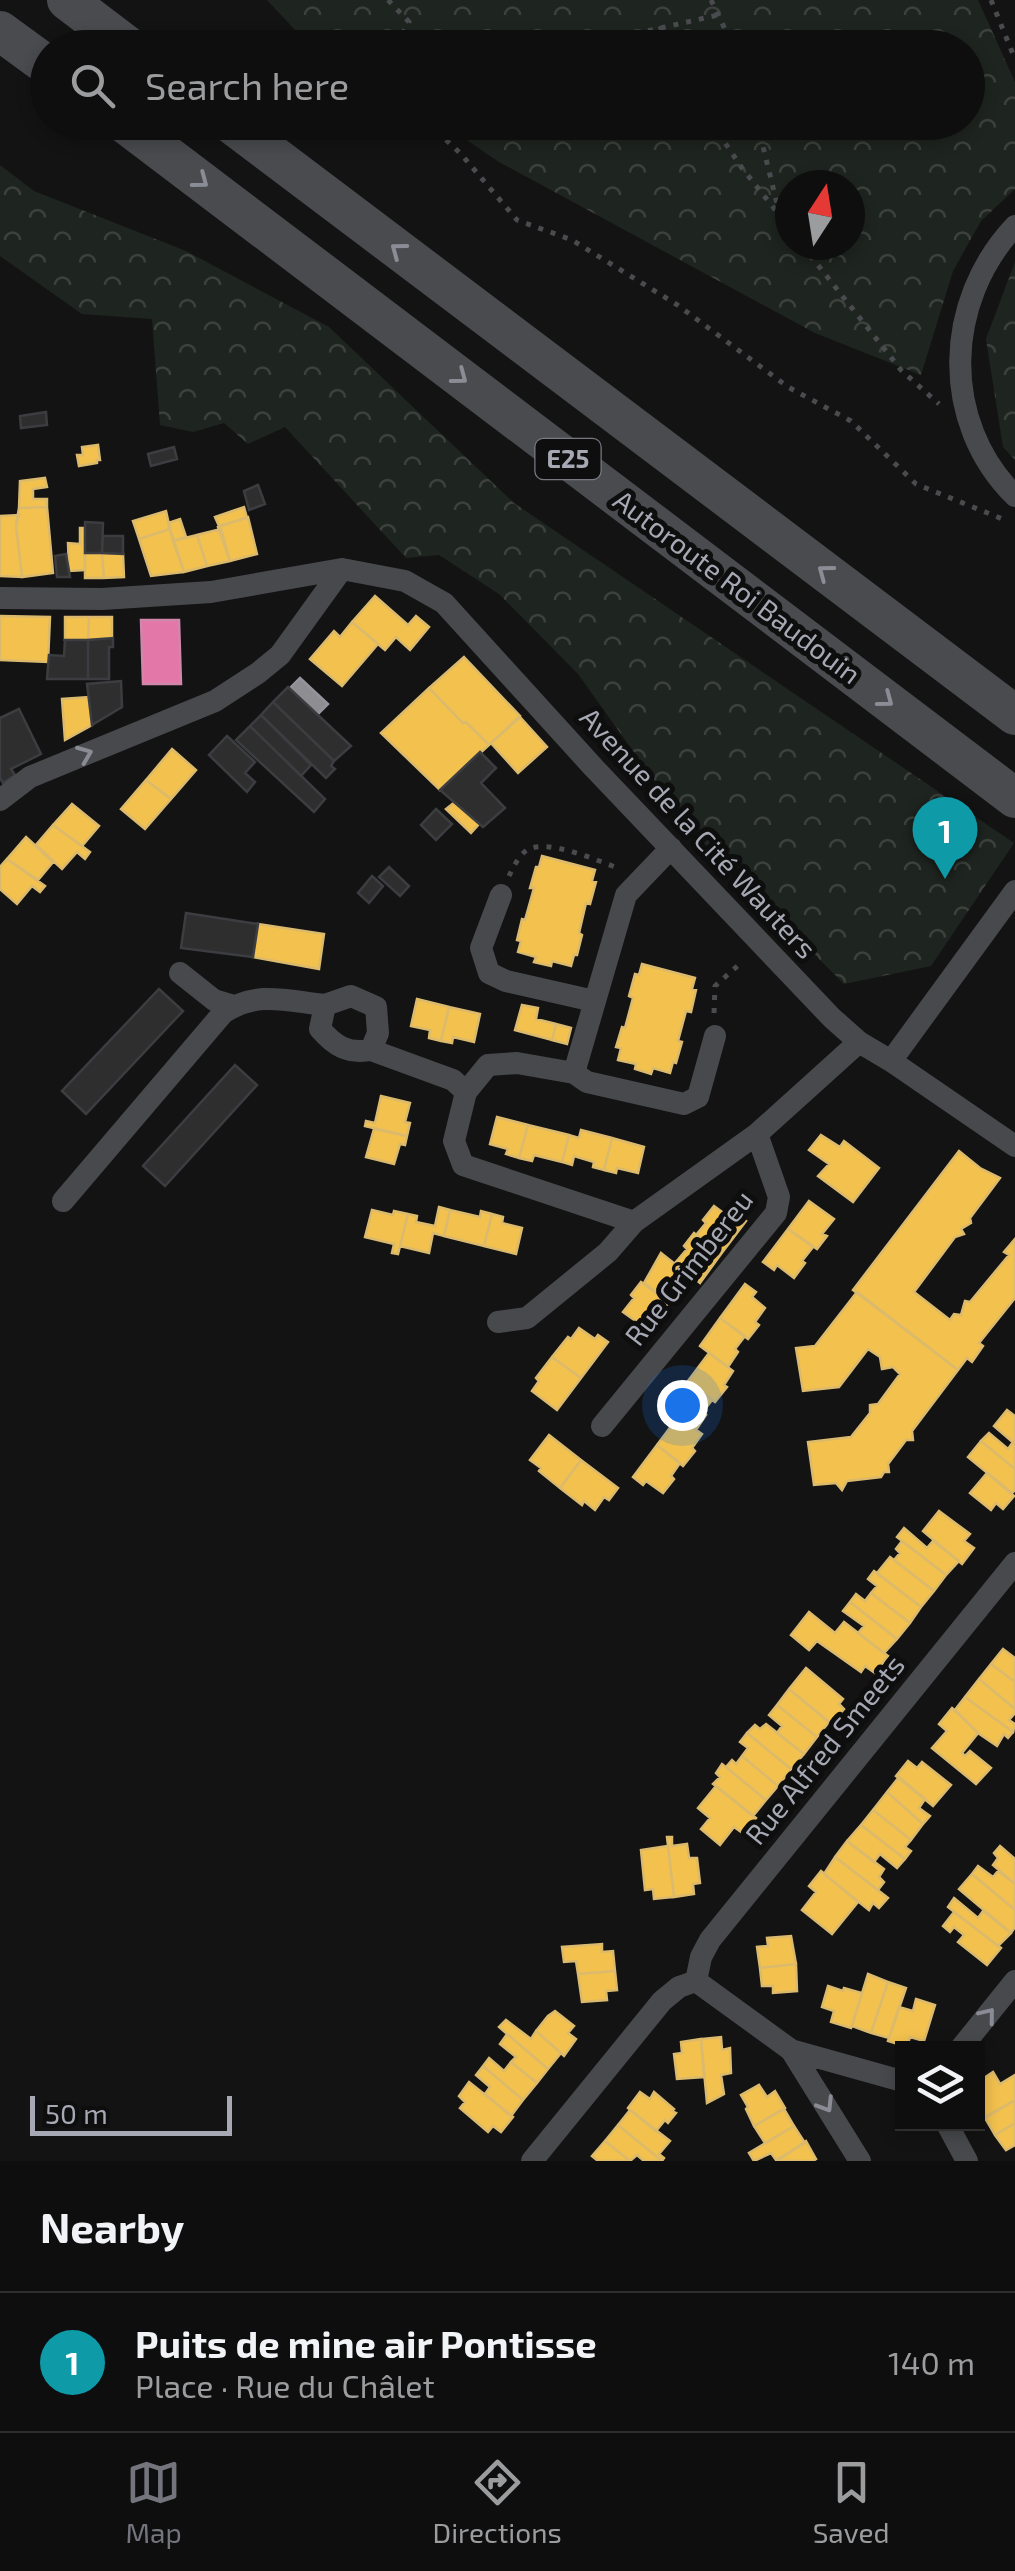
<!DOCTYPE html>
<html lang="en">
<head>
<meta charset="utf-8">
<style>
  body { margin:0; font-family:"Exo 2",sans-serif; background:#1c1c1d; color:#f1f3f6 }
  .controls { position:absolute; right:30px; bottom:30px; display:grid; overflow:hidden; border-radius:0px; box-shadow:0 5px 15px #0003 }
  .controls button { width:90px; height:90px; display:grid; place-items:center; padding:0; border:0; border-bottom:2px solid #2e2e2f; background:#0e0e0f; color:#f1f3f6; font:50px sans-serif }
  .compass { position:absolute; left:775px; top:170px; width:90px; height:90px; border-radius:50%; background:#0e0e0f; box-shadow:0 5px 15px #0003; rotate:12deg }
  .scale { position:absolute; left:30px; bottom:25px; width:202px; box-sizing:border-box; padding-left:10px; border:5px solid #a6a9b4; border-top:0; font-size:28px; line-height:35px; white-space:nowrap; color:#a6a9b4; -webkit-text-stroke:8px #0e0e0f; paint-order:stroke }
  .you { position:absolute; left:682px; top:1405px; width:35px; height:35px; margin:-25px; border:8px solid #fff; border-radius:50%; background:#1a73e8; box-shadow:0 0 0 15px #1a73e833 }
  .badge { display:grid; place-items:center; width:65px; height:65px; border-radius:50%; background:#73747c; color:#fff; font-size:32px; font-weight:700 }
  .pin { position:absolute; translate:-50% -82px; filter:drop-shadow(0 2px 5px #0008) }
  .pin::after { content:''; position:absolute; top:52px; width:35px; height:30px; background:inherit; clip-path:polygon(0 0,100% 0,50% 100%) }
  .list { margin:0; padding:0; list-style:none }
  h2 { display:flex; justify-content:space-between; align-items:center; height:130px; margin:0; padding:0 40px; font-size:42px }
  h2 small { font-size:32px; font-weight:400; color:#9b9c9e }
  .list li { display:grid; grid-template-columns:65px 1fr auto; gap:30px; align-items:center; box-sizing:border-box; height:140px; padding:0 40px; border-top:2px solid #2e2e2f }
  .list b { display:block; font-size:38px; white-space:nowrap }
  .list p { margin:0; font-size:32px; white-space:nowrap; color:#9b9c9e }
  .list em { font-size:32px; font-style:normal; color:#9b9c9e }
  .icon { flex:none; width:55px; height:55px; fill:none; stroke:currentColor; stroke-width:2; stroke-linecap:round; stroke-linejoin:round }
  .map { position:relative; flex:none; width:1015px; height:2161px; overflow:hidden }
  .search { position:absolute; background:#0e0e0f; box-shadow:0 5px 15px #0003; left:30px; right:30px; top:30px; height:110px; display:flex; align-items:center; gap:25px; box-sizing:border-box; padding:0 35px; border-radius:55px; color:#9b9c9e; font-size:38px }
  .sheet { height:270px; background:#0e0e0f }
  nav { display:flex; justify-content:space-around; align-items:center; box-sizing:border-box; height:140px; border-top:2px solid #2e2e2f; background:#0e0e0f; font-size:28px; color:#9b9c9e }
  nav a { display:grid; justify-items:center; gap:5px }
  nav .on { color:#73747c }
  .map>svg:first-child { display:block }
</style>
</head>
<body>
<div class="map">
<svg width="1015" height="2161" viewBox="0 0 1015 2161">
  <defs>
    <pattern id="forest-crowns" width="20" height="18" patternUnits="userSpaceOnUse" patternTransform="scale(2.5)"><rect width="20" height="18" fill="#1e241f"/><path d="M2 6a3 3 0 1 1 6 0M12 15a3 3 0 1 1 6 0" fill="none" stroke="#3c413d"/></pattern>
  </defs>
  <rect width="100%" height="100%" fill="#131314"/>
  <!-- forest -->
  <path fill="url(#forest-crowns)" fill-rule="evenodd" d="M267,0H978L1015,82V189L981,221L953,271L921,375L815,333L499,162L442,123L968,122V48L311,47ZM790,185H850V245H790Z
    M0,165L34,191L186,251L329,327L514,503L1014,843L931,966L844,984L686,825L578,674L499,594L439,555L406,558L285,427L248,444L224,423L193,432L160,425L152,319L82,314L0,256Z
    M1015,262V460L1003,447L986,339Z"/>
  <!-- homes -->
  <path fill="#f2c14e" stroke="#dbba6d" stroke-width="2.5" d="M98,445L100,460H97V463L79,466L77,455H83L82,447Z
    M45,478L47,487L33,489V499H47V507L19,508L20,481Z
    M47,507L53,573L22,577L16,525L19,508Z
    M244,507L247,518L219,526L215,517Z
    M166,511L170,529L139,539L133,521Z
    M19,515L16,525L22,577L0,576V516Z
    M248,517L257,554L230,561L218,527Z
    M180,519L186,537L173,541L168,523Z
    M80,528H84L85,570L69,571L68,543L80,544Z
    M170,529L184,572L151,576L139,539Z
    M221,529L230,561L207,566L197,535Z
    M197,535L207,566L184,572L173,541Z
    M85,553H102L104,578H85Z
    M102,553L123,554L124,577L104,578Z
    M375,596L408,625L416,616L429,627L410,650L396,637L385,650L352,622Z
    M0,616L50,617L48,662L0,660Z
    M65,617H89L88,640H65Z
    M89,617H112V638L88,640Z
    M352,622L378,644L342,686L310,659L334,631L340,637Z
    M464,657L520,716L489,745L466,722L463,723L429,688Z
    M429,688L463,723L466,722L489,745L440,790L381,733Z
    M89,697L92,725L65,740L62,699Z
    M520,717L547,747L518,773L491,743Z
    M172,749L196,770L171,799L146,780Z
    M146,780L171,799L145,829L121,809Z
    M455,802L479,824L471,833L446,809Z
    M72,804L99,826L82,846L53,825Z
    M53,825L90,852L85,859L77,852L62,869L36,845Z
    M26,837L53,862L38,880L7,859Z
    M542,856L595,870L592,881L596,882L590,904L586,903L579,933L582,935L577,955H574L571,966L552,961L551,966L534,962L536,957L518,952L521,941L517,940L522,919L525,920L534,888H530L536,867H539Z
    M7,859L45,886L40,892L32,886L17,904L0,889V867Z
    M258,924L324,934L319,969L253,957Z
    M642,964L695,978L692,989L696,990L691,1012L686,1011L678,1041L682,1042L676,1063L673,1062L670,1073L653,1068L651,1074L635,1069L636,1064L618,1060L621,1048L616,1047L622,1027L625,1028L633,998L629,996L635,974L639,975Z
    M417,999L449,1007L441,1041L429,1038L430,1030L411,1026Z
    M522,1005L538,1008L536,1019L556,1024L552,1040L515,1030Z
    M449,1007L480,1014L474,1042L453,1037L452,1043L441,1041Z
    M556,1024L571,1028L567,1044L552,1040Z
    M381,1096L410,1103L405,1122L410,1123L407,1136L365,1126L366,1121L375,1123Z
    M497,1117L528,1125L519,1158L506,1154L508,1149L490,1144Z
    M528,1125L569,1135L562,1162L534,1155L532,1161L519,1158Z
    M374,1129L407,1136L405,1145L400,1144L394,1164L366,1157Z
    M581,1130L612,1138L604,1170L593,1167L594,1162L574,1156L572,1165L562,1162L569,1135L579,1138Z
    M821,1135L840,1147L844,1141L879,1168L853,1202L818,1176L829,1164L809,1150Z
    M612,1138L644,1147L638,1173L617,1168L616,1173L604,1170Z
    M959,1151L980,1168L1000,1178L970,1218L971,1223L961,1229L964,1234L955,1237L914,1292L950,1320L954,1314L961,1315L965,1301L970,1302L1009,1255L1004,1252L1015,1239V1298L979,1343L983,1346L972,1362L967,1358L958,1370L853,1290Z
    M809,1201L834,1219L822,1234L827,1236L817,1249L788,1229Z
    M714,1206L733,1220L737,1214L746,1221L721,1254L696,1235L706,1223L703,1220Z
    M439,1207L450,1210L444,1236L433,1233L429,1253L400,1246L408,1214L417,1216L416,1222L435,1226Z
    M372,1210L393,1215L394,1211L408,1214L398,1254L392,1253L394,1244L365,1237Z
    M450,1210L480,1217L481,1211L492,1214L484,1246L444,1236Z
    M492,1214L503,1217L502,1223L522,1228L516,1254L484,1246Z
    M788,1229L813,1247L802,1261L805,1263L794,1278L777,1265L774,1270L763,1262Z
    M694,1233L721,1254L700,1283L675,1263L687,1249L684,1246Z
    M661,1253L689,1275L669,1302L644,1283Z
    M641,1282L669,1302L645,1335L634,1327L637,1322L623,1312L634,1298L631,1295Z
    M745,1284L756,1292L752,1297L765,1308L755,1322L759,1325L748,1339L720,1318Z
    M857,1292L958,1370L912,1431L913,1440H906L888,1464L889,1472H884L881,1477L847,1481L842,1490L836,1483L814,1485L808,1442L851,1437L870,1413V1405L878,1404L900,1374L893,1367L882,1369L880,1357L868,1349L839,1387L803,1391L796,1348L815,1346Z
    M720,1318L745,1336L735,1349L738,1352L728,1367L700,1346Z
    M579,1328L595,1339L598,1335L608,1342L581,1378L552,1357L568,1337L571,1339Z
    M709,1353L733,1371L724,1385L727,1387L715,1402L688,1381Z
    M552,1357L581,1378L557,1410L532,1391L539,1381L536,1378Z
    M688,1381L712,1400L702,1413L706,1415L696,1430L667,1409Z
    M1007,1410L1015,1416V1444L994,1426Z
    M678,1417L702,1434L692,1448L695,1451L683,1466L657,1445Z
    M989,1433L1008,1449L1013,1442L1015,1444V1469L981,1441Z
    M549,1435L581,1460L560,1488L539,1471L541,1468L530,1460Z
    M981,1441L1015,1469V1490L1012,1493L968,1457Z
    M657,1445L680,1463L671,1476L674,1479L663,1493L646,1481L643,1485L633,1477Z
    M581,1460L618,1488L609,1500L604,1497L595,1510L584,1501L582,1505L560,1488Z
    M987,1473L1014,1496L1003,1509L996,1503L991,1510L970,1493Z
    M939,1511L970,1534L964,1541L974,1548L962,1564L923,1531Z
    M904,1528L927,1548L933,1541L959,1561L946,1575L897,1537Z
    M902,1541L946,1575L934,1591L894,1560L900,1553L896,1549Z
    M890,1557L934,1591L921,1607L877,1573Z
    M874,1571L921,1607L910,1623L871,1593L877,1586L868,1579Z
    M871,1593L910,1623L897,1639L850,1602L856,1594L865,1601Z
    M850,1602L897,1639L884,1653L858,1633L864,1626L843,1611Z
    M809,1612L835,1633L844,1622L888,1656L875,1673L865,1666L861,1672L817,1641L809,1650L791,1635Z
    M1003,1649L1015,1658V1682L991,1664Z
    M991,1664L1015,1682V1709L979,1679Z
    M806,1668L843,1699L839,1704L844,1709L831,1724L789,1689Z
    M979,1679L1015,1709V1713L1009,1720L1015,1724L1013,1732L965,1697Z
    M789,1689L829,1722L817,1737L777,1705Z
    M965,1697L1013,1732L1008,1738L1004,1734L997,1746L978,1733L955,1710Z
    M777,1705L817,1737L804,1754L777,1733L782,1726L769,1715Z
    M952,1708L978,1733L962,1753L965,1756L970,1751L991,1768L976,1784L932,1748L947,1731L939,1724Z
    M766,1724L804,1754L791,1769L747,1733L755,1725L760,1729Z
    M747,1733L791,1769L778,1786L742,1756L748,1748L740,1742Z
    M742,1756L778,1786L766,1800L726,1767L732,1760L736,1764Z
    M908,1761L917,1768L922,1762L951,1785L933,1806L896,1776Z
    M722,1764L766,1800L753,1816L713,1784L720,1777L716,1773Z
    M899,1777L925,1799L919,1808L930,1816L923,1824L887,1792Z
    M716,1786L756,1818L744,1834L734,1827L720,1845L701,1829L710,1818L698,1808Z
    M887,1792L923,1824L911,1840L873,1810Z
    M873,1810L911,1840L905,1847L911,1851L905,1859L861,1825Z
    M861,1825L905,1859L897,1868L880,1854L874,1862L847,1841Z
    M667,1837H672V1846L687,1844L689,1858H697L700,1883L693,1884L694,1894L674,1897Z
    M847,1841L884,1869L879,1877L884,1882L878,1890L835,1857Z
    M668,1846L674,1897L654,1899L653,1889L645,1890L641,1850Z
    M1000,1846L1015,1859V1884L993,1865L998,1858L994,1853Z
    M835,1857L888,1898L879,1908L873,1903L869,1910L824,1874Z
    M978,1866L993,1877L998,1871L1015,1884V1910L972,1874Z
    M821,1871L858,1902L832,1934L802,1910L816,1892L809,1886Z
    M972,1874L1015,1910V1927L1011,1933L959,1889Z
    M954,1898L978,1918L983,1911L1011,1933L998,1946L948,1907Z
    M954,1912L1001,1948L987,1965L958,1942L964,1935L954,1927L950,1932L943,1926Z
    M791,1936L796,1964L760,1968L757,1947L768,1946L767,1938Z
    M602,1944V1952L613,1951L615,1971L578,1974L576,1961L564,1962L562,1947Z
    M796,1964L797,1991L773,1993V1986H762L760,1968Z
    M615,1971L617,1990L606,1991L607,2000L582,2002L578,1974Z
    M868,1974L888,1982L871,2033L852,2026Z
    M888,1982L906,1988L889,2038L871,2033Z
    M828,1986L843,1991L844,1988L862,1993L851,2028L831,2022L834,2011L822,2007Z
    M916,1999L935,2005L924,2041L910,2037L907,2047L888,2041L899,2007L913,2011Z
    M555,2011L574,2026L568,2033L576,2039L564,2056L536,2031L548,2016Z
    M506,2020L531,2039L536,2031L561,2053L548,2069L499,2027Z
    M507,2034L548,2069L537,2083L511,2062L516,2057L500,2044Z
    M721,2037L722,2050L730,2048L731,2073L721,2075L724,2094L707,2103L701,2039Z
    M701,2039L704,2077L677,2079L674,2054L682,2053L681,2042Z
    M489,2058L504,2071L511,2062L537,2083L523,2100L483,2066Z
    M483,2066L523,2100L511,2116L485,2094L490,2087L476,2075Z
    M993,2072L1000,2084L1015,2075V2100L983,2118L978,2109V2098L982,2095L978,2088V2082Z
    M469,2082L513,2117L501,2132L493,2126L488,2132L460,2108L465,2102L459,2096Z
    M759,2085L767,2097L775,2091L785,2108L754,2126L746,2109L748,2107L741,2095Z
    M640,2092L650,2099L654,2092L674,2109L672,2111L676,2113L668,2123L665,2120L656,2131L628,2108Z
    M1015,2100V2123L995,2135L985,2118Z
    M784,2109L794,2126L765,2143L754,2126Z
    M630,2110L670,2141L659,2154L664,2158L662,2161L618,2125Z
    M1015,2123V2145L1006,2150L995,2135Z
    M618,2125L662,2161H644L637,2155L630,2161L605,2141Z
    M794,2126L805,2143L776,2160L771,2153L754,2161L749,2153Z
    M605,2141L630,2161H598L592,2156Z
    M806,2141L816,2159L813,2161H777Z"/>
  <!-- health -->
  <path fill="#e377a8" stroke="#d186ac" stroke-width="2.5" d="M141,620H179L181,684H143Z"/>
  <!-- industry -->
  <path fill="#8d8d92" stroke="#94959c" stroke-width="2.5" d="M300,678L328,704L317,715L290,688Z"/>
  <!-- building -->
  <path fill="#2e2e2f" stroke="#3c3d40" stroke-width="2.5" d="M46,412L47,425L21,428L20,416Z
    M174,447L177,459L151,466L148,454Z
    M258,485L265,504L249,510L244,491Z
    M85,522L103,523L102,553H85Z
    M103,536H123V554L102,553Z
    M66,554L70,577H57L55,556Z
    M113,638V647H109V679H88V640Z
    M65,640H88V679H47L49,655L64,656Z
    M121,681L122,707L92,725L87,684Z
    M288,687L351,746L334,761L273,702Z
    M273,702L334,761L331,766L335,769L326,778L261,715Z
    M19,709L41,754L11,769L15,775L3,783L0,778V718Z
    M261,715L311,765L301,776L250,726Z
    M250,726L325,799L314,812L236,740Z
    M227,736L255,762L245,773L255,782L247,792L209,755Z
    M480,752L496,768L481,783L505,808L483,827L440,790Z
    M436,809L452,824L436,840L421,825Z
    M389,867L409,886L400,896L379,877Z
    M372,876L383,886L369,903L358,893Z
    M186,913L258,924L253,957L181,948Z
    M159,989L183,1011L86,1114L62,1091Z
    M235,1065L257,1085L165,1186L143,1166Z"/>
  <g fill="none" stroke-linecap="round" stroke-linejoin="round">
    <!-- path -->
    <path stroke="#4a4b4e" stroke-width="5" stroke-dasharray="5 8" stroke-linecap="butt" d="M388,0L409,22L394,48
      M711,0L734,48
      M991,0L1015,59
      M660,26L669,48
      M572,48L718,15
      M427,122L461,154L517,220L572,240L676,304L788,387L851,421L916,484L1005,520
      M711,122L742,168L780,216
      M757,122L780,216L790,229
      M802,245L901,370L939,404
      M509,876C513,868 519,855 527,850C547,838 599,861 620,869
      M714,1013L715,986L743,961"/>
    <!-- street -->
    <path stroke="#48494c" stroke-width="22" d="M1015,226C944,301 940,422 1015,496
      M0,598L102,599L211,592L342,569L405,581L444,603L594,768L832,1018L859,1042L891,1061L1015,1146
      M0,800L30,777L215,701L258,673L280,655L342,569
      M501,895L481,948L489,973L506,981L594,1001
      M180,973L214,1000L234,1006
      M371,1050C347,1054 335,1046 320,1029L325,1005L351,996L376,1007L378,1033L371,1050L453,1080L466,1092L454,1141L463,1165L634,1222
      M891,1061L1015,891
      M574,1073L587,1082L684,1104L698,1097L715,1036
      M466,1092L488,1065L517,1063L574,1073L626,895L671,848
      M63,1201L223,1013C258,990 286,1001 325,1005
      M498,1322L527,1318L608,1252L634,1222L757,1134L859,1042
      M602,1426L776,1213L779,1197L757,1134
      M696,1981L701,1957L710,1940L1015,1563
      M696,1981L791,2050L902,2081
      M961,2048L1015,1981
      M791,2050L860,2161
      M947,2124L967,2161
      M532,2161L662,2001L679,1987L696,1981"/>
    <!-- highway -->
    <path stroke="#4a4b4e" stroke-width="40" d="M67,0L130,48
      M0,31L48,66
      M123,122L1015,798
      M229,122L1015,715"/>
  </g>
  <!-- one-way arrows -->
  <defs><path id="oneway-chevron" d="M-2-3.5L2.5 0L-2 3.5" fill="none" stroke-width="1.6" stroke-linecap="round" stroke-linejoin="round" transform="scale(2.5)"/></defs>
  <g stroke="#8a8d95">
    <use href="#oneway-chevron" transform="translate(201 181) rotate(37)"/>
    <use href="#oneway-chevron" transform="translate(398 250) rotate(-143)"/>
    <use href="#oneway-chevron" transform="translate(460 377) rotate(37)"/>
    <use href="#oneway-chevron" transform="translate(825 572) rotate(-143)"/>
    <use href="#oneway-chevron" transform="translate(886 700) rotate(37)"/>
  </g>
  <g stroke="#8a8c95">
    <use href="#oneway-chevron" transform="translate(85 754) rotate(-22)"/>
    <use href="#oneway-chevron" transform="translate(988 2015) rotate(-51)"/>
    <use href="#oneway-chevron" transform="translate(826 2105) rotate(58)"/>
  </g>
  <g text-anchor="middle" stroke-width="10" stroke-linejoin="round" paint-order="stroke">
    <!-- shield labels -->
    <rect fill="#0e0e0f" stroke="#787a82" stroke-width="2.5" x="535.5" y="439" width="65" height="40" rx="8"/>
    <g font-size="25" font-weight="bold" fill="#a6a9b4">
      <text x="568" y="468">E25</text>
    </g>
    <!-- street labels -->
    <g font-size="28" fill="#a6a9b4" stroke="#0e0e0f">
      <text transform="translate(737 587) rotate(37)" y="10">Autoroute Roi Baudouin</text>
      <text transform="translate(698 833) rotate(47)" y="10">Avenue de la Cité Wauters</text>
      <text transform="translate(689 1268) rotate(-52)" y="10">Rue Grimbereu</text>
      <text transform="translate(825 1750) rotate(-51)" y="10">Rue Alfred Smeets</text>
    </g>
  </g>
</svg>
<div class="controls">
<button><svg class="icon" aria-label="layers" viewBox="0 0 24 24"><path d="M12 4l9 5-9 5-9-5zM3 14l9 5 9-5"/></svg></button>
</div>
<svg class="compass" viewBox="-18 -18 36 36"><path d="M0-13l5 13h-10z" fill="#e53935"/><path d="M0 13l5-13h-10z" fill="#9b9c9e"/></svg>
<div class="scale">50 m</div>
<div class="you"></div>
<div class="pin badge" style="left:945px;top:879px;background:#0f9aa8">1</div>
<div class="search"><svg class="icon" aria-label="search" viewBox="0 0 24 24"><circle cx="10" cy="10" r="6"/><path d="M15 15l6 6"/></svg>Search here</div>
</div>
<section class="sheet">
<h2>Nearby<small></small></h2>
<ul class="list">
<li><span class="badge" style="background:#0f9aa8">1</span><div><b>Puits de mine air Pontisse</b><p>Place · Rue du Châlet</p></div><em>140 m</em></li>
</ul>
</section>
<nav>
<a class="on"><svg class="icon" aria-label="map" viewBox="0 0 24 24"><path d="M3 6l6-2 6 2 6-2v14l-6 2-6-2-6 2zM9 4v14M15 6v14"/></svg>Map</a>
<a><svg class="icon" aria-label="directions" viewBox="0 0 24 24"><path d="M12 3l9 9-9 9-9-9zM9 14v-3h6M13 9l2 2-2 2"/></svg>Directions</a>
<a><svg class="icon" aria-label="saved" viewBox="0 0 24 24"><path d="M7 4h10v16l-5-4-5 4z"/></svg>Saved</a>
</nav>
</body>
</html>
